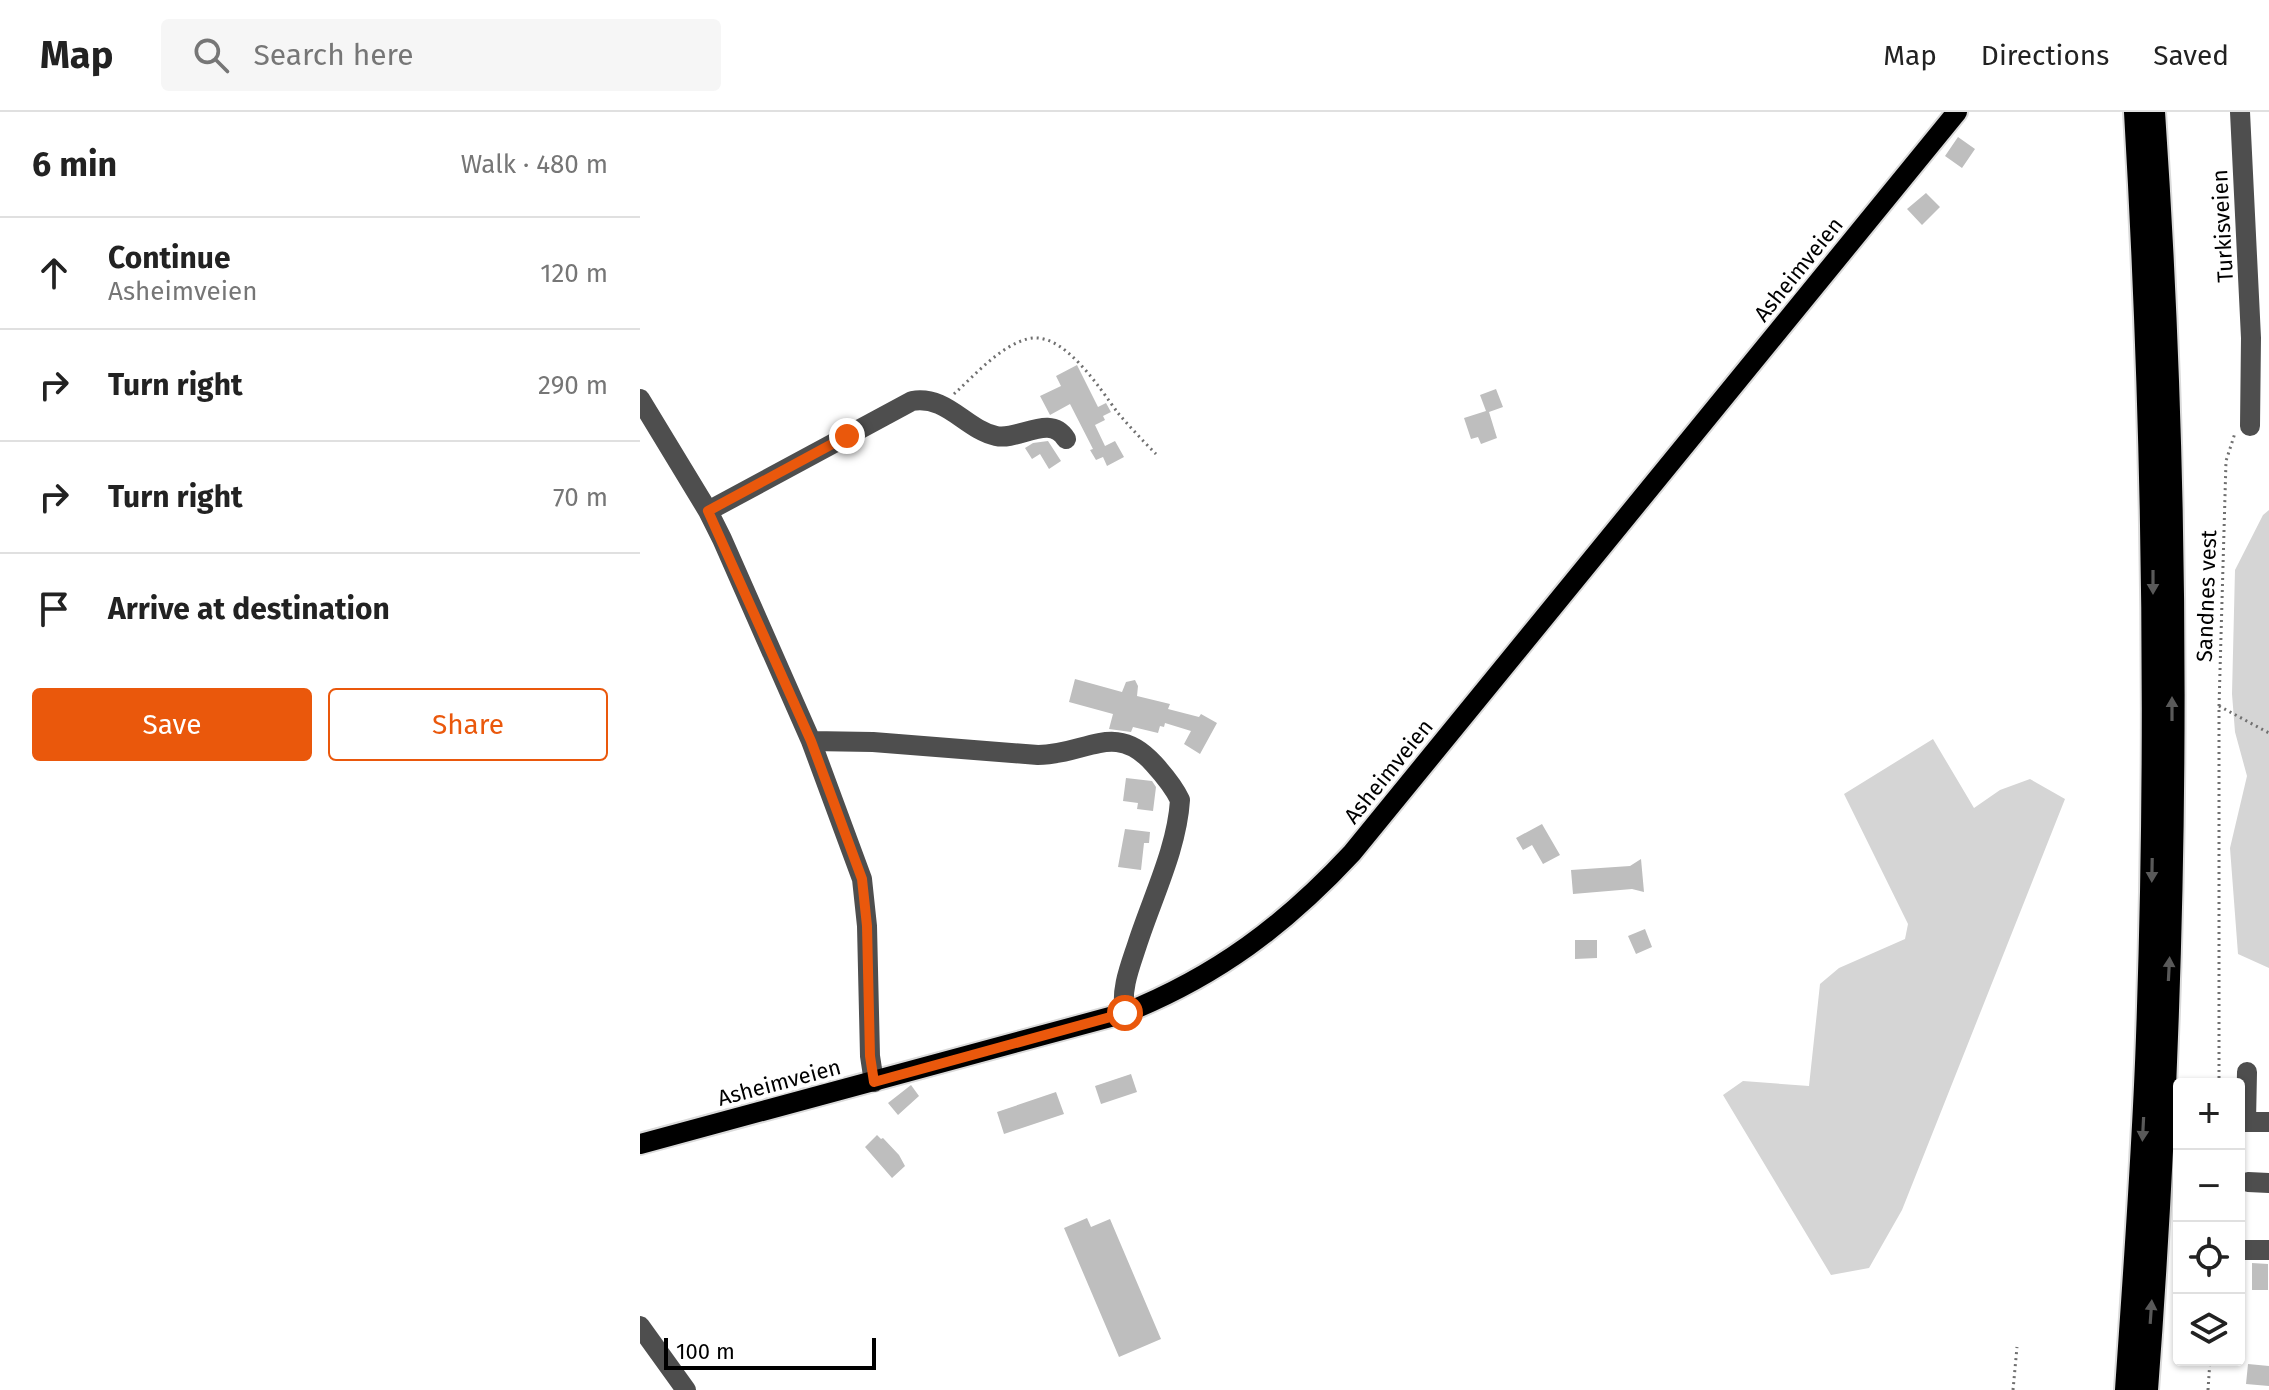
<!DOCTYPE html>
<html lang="en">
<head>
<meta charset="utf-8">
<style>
  body { margin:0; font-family:"Fira Sans",sans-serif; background:#f6f6f6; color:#222 }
  .controls { position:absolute; right:24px; bottom:24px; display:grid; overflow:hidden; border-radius:8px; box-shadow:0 2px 6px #0004 }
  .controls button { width:72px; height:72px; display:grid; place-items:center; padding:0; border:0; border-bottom:2px solid #e0e0e0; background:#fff; color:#222; font:40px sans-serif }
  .scale { position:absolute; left:24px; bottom:20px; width:212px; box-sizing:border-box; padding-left:8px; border:4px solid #000; border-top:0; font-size:22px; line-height:28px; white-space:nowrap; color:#000; -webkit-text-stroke:6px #fff; paint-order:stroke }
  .stop { position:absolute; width:24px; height:24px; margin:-18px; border:6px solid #ea580c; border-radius:50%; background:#fff }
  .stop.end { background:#ea580c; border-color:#fff; box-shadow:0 2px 8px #0008 }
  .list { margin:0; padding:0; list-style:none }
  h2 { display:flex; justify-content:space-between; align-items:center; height:104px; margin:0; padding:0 32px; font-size:34px }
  h2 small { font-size:26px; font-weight:400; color:#767676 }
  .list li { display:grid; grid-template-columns:52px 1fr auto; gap:24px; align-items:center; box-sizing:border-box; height:112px; padding:0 32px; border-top:2px solid #e0e0e0 }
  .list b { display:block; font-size:30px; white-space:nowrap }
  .list p { margin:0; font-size:26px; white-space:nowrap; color:#767676 }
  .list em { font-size:26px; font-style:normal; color:#767676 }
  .actions { display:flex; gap:16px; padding:24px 32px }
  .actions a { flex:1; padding:18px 0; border:2px solid #ea580c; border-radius:8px; text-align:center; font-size:28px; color:#ea580c }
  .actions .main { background:#ea580c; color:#fff }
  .icon { flex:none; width:44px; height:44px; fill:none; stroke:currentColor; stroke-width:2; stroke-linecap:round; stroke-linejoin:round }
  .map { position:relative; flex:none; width:1629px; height:1278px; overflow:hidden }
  header { display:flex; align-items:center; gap:48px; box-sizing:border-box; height:112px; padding:0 40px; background:#fff; border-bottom:2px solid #e0e0e0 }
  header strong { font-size:38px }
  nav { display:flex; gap:44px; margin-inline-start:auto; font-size:28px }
  .search { width:560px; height:72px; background:#f6f6f6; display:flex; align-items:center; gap:20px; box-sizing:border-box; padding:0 28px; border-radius:8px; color:#767676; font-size:30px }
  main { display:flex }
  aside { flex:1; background:#fff }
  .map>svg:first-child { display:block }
</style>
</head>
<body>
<header>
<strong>Map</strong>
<div class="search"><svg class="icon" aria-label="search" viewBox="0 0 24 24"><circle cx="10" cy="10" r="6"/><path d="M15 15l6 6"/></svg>Search here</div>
<nav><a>Map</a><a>Directions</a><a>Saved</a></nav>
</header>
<main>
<aside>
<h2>6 min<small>Walk · 480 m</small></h2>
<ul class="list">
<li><svg class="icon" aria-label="ahead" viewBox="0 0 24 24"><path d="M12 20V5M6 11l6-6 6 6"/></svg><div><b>Continue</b><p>Asheimveien</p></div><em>120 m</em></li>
<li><svg class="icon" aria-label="right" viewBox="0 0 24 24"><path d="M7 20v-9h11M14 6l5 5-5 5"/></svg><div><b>Turn right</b></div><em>290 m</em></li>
<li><svg class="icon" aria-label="right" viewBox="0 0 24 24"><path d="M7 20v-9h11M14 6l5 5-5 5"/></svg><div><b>Turn right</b></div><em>70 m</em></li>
<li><svg class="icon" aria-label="arrive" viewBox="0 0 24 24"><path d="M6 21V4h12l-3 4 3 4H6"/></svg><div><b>Arrive at destination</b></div></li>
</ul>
<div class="actions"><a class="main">Save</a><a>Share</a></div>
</aside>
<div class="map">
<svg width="1629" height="1278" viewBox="0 0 1629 1278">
  <rect width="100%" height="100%" fill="#fff"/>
  <!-- green -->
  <path fill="#d5d5d5" d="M1629,398V856L1598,842L1590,736L1607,664L1595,620L1592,582L1595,458L1623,403Z
    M1293,627L1334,696L1360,678L1390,667L1425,687L1262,1098L1229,1156L1191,1163L1083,983L1103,969L1169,974L1180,872L1199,856L1265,827L1268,812L1204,682Z"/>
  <!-- building -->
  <path fill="#bebebe" d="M1318,25L1335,37L1322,56L1305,44Z
    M1286,81L1300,95L1282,113L1267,97Z
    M437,253L458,295L466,291L471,300L463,304L465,308L455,313L465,334L475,329L484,345L467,354L463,345L456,348L450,338L453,337L430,292L410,303L400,284L421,274L416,264Z
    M856,277L863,295L849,300L857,326L841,332L838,325L831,327L824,306L846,299L840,283Z
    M408,329L421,349L409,357L400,342L392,347L385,336L393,331Z
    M435,567L482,580L486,570L495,568L498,574L497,584L530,592L528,597L559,605L561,602L577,611L560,642L544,632L551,619L525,611L524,615L520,614L518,621L493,615L491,620L469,617L473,602L429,590Z
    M486,666L512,669L516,675L513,699L497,697L498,691L483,689Z
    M902,712L920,743L903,752L892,733L883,738L876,726Z
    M485,717L510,720L509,731H504L501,758L478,755Z
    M1001,747L1004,780L992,777L933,782L931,758L990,754Z
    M1005,817L1012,835L996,842L988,824Z
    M935,828H957V846L935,847Z
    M491,962L497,980L461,992L455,974Z
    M271,973L279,984L258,1003L248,991Z
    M416,980L424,1002L364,1022L357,1000Z
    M237,1023L241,1027L243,1026L259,1043L265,1054L252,1066L225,1035Z
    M447,1106L451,1115L470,1107L521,1227L479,1245L424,1116Z
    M1612,1151L1628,1152V1178H1612Z
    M1608,1252L1629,1254V1274L1606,1272Z"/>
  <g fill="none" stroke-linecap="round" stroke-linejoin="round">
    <defs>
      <path id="major" d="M0,1032L485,901C577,864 645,813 712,741L1317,0"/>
      <path id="highway" d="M1487,1278C1495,1161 1504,1043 1508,925C1519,617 1514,308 1496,0
        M1506,1278C1538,853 1542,425 1513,0"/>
    </defs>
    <!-- major casing -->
    <use href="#major" stroke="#dbdbdb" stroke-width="24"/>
    <!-- highway casing -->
    <use href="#highway" stroke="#dbdbdb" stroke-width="28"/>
    <!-- path -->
    <path stroke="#707070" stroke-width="3" stroke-dasharray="2 4" stroke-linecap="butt" d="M314,282C335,263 359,235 387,227C423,217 460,277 478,301C490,315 503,329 516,342
      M1579,594L1629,621
      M1579,972V594L1586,349L1595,321
      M1373,1278L1377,1235
      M1568,1278L1570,1248"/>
    <!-- minor -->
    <path stroke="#4e4e4e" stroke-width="20" d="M1600,0L1611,226L1610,314
      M0,287L68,399L82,427L171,629L222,767L227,814L230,944L234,970
      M68,399L272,289C307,283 325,317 356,324C379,329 410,301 426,327
      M171,629L233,630L398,643C446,643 475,608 514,652C524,663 534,675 540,688C537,736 513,784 498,830C491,852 480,877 485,901
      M1606,1009L1607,960
      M1599,1010H1629
      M1608,1070L1629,1071
      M1599,1138H1629
      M0,1214L46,1278"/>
    <!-- major -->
    <use href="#major" stroke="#000" stroke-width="20"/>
    <!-- highway -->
    <use href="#highway" stroke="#000" stroke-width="24"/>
  </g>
  <!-- one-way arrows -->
  <defs><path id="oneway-solid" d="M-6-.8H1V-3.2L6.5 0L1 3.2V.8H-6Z" transform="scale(2)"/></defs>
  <g fill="#595959">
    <use href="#oneway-solid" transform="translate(1513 470) rotate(90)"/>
    <use href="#oneway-solid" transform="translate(1532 597) rotate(-90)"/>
    <use href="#oneway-solid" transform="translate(1512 758) rotate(91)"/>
    <use href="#oneway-solid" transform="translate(1529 857) rotate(-87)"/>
    <use href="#oneway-solid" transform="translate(1503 1017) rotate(93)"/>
    <use href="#oneway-solid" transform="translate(1511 1200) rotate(-86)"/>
  </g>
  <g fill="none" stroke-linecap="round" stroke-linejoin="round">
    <!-- route -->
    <path stroke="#ea580c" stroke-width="10" d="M207,324L68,399L171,629L222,767L227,814L230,944L234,970L485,901"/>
  </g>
  <g text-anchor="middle" stroke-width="8" stroke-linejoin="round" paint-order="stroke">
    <!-- street labels -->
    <g font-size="22" fill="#000" stroke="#fff">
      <text transform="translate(1582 114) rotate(-93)" y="8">Turkisveien</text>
      <text transform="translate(1158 157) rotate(-51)" y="8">Asheimveien</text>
      <text transform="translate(1566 484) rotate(-88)" y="8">Sandnes vest</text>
      <text transform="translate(748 659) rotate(-51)" y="8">Asheimveien</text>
      <text transform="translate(139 970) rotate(-15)" y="8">Asheimveien</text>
    </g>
  </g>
</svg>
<div class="controls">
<button>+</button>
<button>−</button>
<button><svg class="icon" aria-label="locate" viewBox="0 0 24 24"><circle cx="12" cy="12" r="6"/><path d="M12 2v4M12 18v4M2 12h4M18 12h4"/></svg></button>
<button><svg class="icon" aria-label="layers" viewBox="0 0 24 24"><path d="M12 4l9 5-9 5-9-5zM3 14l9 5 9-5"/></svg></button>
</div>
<div class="scale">100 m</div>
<div class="stop" style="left:485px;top:901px"></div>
<div class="stop end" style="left:207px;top:324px"></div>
</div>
</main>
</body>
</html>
